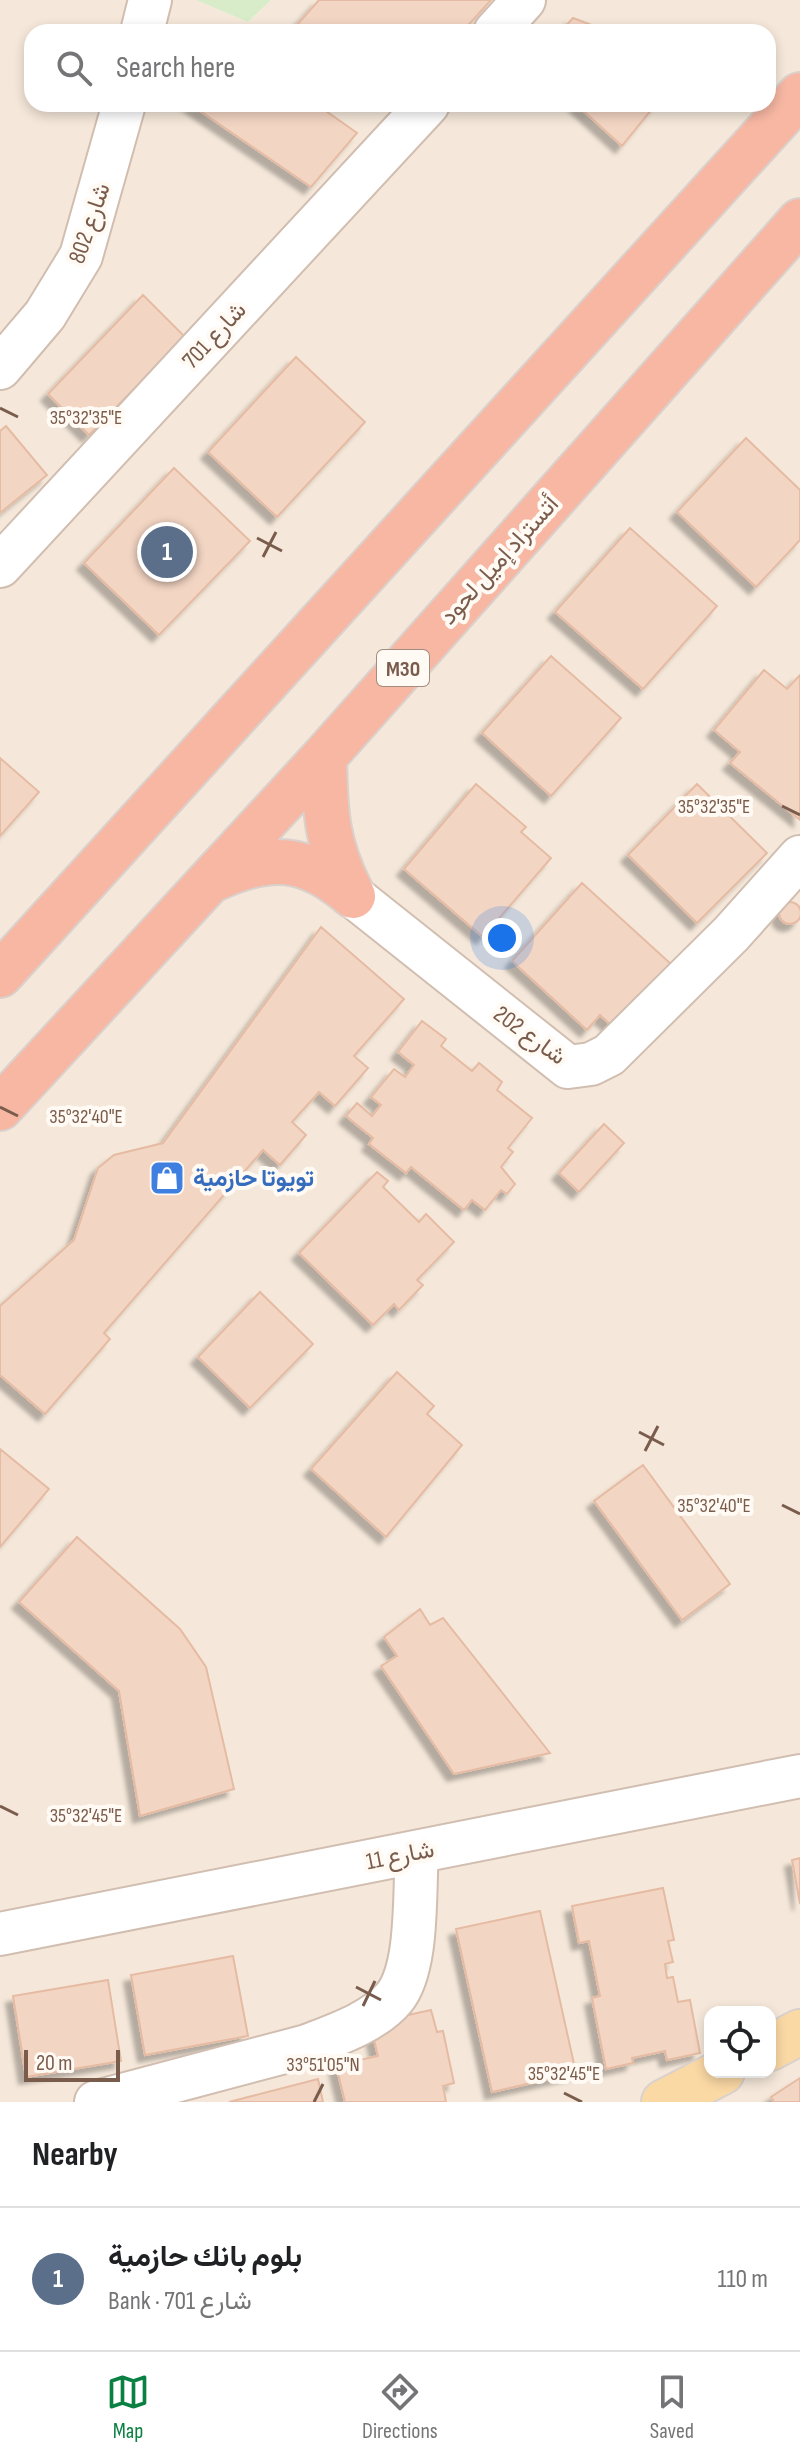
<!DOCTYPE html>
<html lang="en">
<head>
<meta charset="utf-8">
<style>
  body { margin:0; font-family:"Sofia Sans Condensed",Vazirmatn,sans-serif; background:#f6f6f6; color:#202124 }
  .controls { position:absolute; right:24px; bottom:24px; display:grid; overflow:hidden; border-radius:16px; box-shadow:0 4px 12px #0003 }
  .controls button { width:72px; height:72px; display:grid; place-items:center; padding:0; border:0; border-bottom:2px solid #e0e0e0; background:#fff; color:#202124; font:40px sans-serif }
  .scale { position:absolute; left:24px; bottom:20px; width:96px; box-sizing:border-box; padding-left:8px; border:4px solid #7a5c4d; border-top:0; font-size:22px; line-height:28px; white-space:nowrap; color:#7a5c4d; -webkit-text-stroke:6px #fffaf3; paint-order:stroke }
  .you { position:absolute; left:502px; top:938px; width:28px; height:28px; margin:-20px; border:6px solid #fff; border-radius:50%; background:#1a73e8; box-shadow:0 0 0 12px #1a73e833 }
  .badge { display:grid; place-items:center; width:52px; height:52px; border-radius:50%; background:#0b8043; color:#fff; font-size:26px; font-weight:700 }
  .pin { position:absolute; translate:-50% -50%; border:4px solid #fff; box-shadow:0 2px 8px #0006 }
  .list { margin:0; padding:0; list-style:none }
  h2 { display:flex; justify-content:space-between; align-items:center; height:104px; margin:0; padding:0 32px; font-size:34px }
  h2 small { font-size:26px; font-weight:400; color:#757577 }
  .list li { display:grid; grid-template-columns:52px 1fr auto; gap:24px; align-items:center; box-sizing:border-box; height:144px; padding:0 32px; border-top:2px solid #e0e0e0 }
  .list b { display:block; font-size:30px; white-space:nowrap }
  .list p { margin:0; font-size:26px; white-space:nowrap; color:#757577 }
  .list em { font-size:26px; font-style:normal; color:#757577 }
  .icon { flex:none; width:44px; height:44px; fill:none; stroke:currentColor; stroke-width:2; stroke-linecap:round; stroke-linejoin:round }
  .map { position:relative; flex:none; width:800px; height:2102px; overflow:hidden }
  .search { position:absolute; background:#fff; box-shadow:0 4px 12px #0003; left:24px; right:24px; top:24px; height:88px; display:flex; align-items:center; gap:20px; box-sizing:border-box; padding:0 28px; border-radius:24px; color:#757577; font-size:30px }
  .sheet { height:248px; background:#fff }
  nav { display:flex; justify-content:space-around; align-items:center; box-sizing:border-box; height:112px; border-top:2px solid #e0e0e0; background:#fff; font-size:22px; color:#757577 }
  nav a { display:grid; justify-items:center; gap:4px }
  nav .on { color:#0b8043 }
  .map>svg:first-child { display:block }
</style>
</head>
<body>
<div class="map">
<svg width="800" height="2102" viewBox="0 0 800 2102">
  <defs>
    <filter id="shadow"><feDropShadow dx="-7" dy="7" stdDeviation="2" flood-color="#0004"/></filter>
  </defs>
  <rect width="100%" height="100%" fill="#fdf6ec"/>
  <!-- residential -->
  <path fill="#f5e8da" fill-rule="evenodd" d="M0,0H196L248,22L271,0H800V2102H0ZM32,32H768V104H32ZM710,2012H770V2072H710Z"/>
  <!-- green -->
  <path fill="#d8ecc9" d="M196,0H271L248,22Z"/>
  <!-- building -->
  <path fill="#f3d5c3" stroke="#e6bba3" stroke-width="2" filter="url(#shadow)" d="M319,0H491L462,32H303L296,26Z
    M573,18L610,32H560Z
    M190,104H316L357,133L311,187Z
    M576,104H656L622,146Z
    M143,295L185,337L89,435L48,394Z
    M296,357L365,422L277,517L208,452Z
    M6,426L47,475L0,513V431Z
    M746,438L800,490V540L756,587L677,512Z
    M174,468L250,541L159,635L84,563Z
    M630,528L717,606L643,689L555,612Z
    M551,656L621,718L551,796L482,733Z
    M764,670L787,689L800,675V820L730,763L740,752L714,730Z
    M0,758L39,792L0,836Z
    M476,784L526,827L521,832L551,858L483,937L404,869Z
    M697,784L767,853L697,923L628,855Z
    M582,883L671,964L614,1028L600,1015L587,1030L512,961Z
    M779 913a11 11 0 1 1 22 0a11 11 0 1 1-22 0Z
    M321,927L404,999L354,1056L368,1068L335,1106L319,1092L292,1122L306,1135L280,1165L263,1150L104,1333L110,1339L45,1414L0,1375V1306L74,1240L98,1168L114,1155L163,1143Z
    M422,1021L446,1039L441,1046L472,1071L479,1063L502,1082L497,1090L532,1118L508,1148L513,1152L501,1167L515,1184L507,1194L501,1190L485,1210L472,1200L464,1210L411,1167L406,1173L369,1144L373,1138L346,1116L357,1103L372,1116L381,1105L371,1097L394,1069L405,1077L414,1065L398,1052Z
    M604,1124L624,1143L579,1192L559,1173Z
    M377,1172L388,1181L383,1187L419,1222L426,1214L454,1242L417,1280L423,1285L399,1310L394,1304L373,1325L299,1253Z
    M260,1292L313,1344L250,1408L198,1357Z
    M397,1372L434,1406L427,1414L462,1445L386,1537L311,1469Z
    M0,1449L49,1489L0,1547Z
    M643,1465L730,1584L682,1620L594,1501Z
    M77,1537L180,1629L206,1667L234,1789L140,1816L119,1691L19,1602Z
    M420,1609L430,1625L443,1618L550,1753L454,1774L381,1666L397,1656L384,1637Z
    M800,1858V1904L792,1860Z
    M663,1888L674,1940L668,1941L673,1962L665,1964L667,1978L673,1977L678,2002L690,2000L700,2053L667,2060L665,2051L632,2058L633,2063L606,2069L592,1998L600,1996L589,1941L579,1943L572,1906Z
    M540,1911L576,2073L492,2092L456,1929Z
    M233,1956L248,2036L145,2055L131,1975Z
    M108,1980L121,2061L26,2077L13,1996Z
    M431,2010L437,2032L443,2031L454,2083L443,2086L446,2102H345L336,2065L378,2056L372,2031L381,2021Z
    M800,2078V2102H774L771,2097Z
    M318,2079L323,2102H229Z"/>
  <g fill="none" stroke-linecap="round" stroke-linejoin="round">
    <defs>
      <path id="minor" d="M142,32L150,0
        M495,32L524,0
        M0,368L45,315L81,256L124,104
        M0,566L428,104
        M353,896L568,1067L591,1064L609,1055L731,934L800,857
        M0,1934L800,1776
        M96,2102L307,2046C335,2035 374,2022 394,1998C419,1968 414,1891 417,1852"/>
      <path id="major" d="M770,2048L800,2032
        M664,2102L722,2072"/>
      <path id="highway" d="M324,757C325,812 326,844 352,894
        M214,879C270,853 306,855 353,896
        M0,975L800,95
        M0,1108L324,757L800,221"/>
    </defs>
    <!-- minor casing -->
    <use href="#minor" stroke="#d1beb0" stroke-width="46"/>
    <!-- major casing -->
    <use href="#major" stroke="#dad1cd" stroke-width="48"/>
    <!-- highway casing -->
    <use href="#highway" stroke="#dad1cd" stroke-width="48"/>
    <!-- minor -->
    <use href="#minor" stroke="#fff" stroke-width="42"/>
    <!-- major -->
    <use href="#major" stroke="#fbd9a5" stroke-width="44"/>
    <!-- highway -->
    <use href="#highway" stroke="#f7b7a3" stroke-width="44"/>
  </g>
  <!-- ticks -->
  <path fill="none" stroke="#7a5c4d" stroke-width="3" d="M0,408L18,417M257,538L282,551M263,557L276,532M782,806L800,815M0,1107L18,1116M639,1432L664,1445M645,1451L658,1426M782,1505L800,1514M0,1806L18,1815M356,1987L381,2000M363,2006L375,1981M564,2093L582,2102M314,2102L323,2084"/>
  <!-- icons -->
  <defs>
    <symbol id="shop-square" viewBox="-11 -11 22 22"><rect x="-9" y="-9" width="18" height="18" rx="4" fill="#3f7fe0" stroke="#fffaf3"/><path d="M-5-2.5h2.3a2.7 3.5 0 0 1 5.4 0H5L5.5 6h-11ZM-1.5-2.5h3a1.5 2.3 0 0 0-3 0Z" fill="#fff"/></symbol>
  </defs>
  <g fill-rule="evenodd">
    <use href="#shop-square" x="147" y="1158" width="40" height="40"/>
  </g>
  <g text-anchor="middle" stroke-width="8" stroke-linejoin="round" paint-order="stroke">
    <!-- shield labels -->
    <rect fill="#fffaf3" stroke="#a28b7f" stroke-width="2" x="377" y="650" width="52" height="36" rx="6"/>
    <g font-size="22" font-weight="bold" fill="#7a5c4d">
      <text x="403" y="676">M30</text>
    </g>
    <!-- street labels -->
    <g font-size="24" fill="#7a5c4d" stroke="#fffaf3">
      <text transform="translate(89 223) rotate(-71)" y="8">شارع 802</text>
      <text transform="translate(214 335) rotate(-47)" y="8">شارع 701</text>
      <text transform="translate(499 560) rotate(-48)" y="8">أتستراد إميل لحود</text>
      <text transform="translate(530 1035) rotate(36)" y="8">شارع 202</text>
      <text transform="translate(400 1855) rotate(-11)" y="8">شارع 11</text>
    </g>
    <!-- shop labels -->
    <g font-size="24" font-weight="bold" fill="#366cbe" stroke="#fffaf3" text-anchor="start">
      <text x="193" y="1186">تويوتا حازمية</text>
    </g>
  </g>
  <g font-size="20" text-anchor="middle" fill="#7a5c4d" stroke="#fffaf3" stroke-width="8" stroke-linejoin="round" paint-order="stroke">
    <text x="86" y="424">35°32'35"E</text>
    <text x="714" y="813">35°32'35"E</text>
    <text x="86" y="1123">35°32'40"E</text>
    <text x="714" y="1512">35°32'40"E</text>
    <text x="86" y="1822">35°32'45"E</text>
    <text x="323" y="2071">33°51'05"N</text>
    <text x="564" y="2080">35°32'45"E</text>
  </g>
</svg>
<div class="controls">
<button><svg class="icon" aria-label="locate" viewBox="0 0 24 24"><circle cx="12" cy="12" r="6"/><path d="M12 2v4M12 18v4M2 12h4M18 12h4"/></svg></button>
</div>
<div class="scale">20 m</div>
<div class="you"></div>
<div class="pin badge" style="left:167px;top:552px;background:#5c6f8a">1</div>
<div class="search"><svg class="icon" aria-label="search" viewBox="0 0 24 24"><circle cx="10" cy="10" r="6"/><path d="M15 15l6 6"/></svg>Search here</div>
</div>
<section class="sheet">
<h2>Nearby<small></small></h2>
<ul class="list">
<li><span class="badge" style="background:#5c6f8a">1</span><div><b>بلوم بانك حازمية</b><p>Bank · شارع 701</p></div><em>110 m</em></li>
</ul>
</section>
<nav>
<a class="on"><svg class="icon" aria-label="map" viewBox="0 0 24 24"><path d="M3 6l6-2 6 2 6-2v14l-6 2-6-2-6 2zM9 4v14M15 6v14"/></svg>Map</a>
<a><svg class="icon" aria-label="directions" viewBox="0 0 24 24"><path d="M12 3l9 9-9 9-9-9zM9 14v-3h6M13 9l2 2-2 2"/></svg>Directions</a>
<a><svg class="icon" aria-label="saved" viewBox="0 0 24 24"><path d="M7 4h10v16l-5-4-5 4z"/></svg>Saved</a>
</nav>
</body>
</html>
